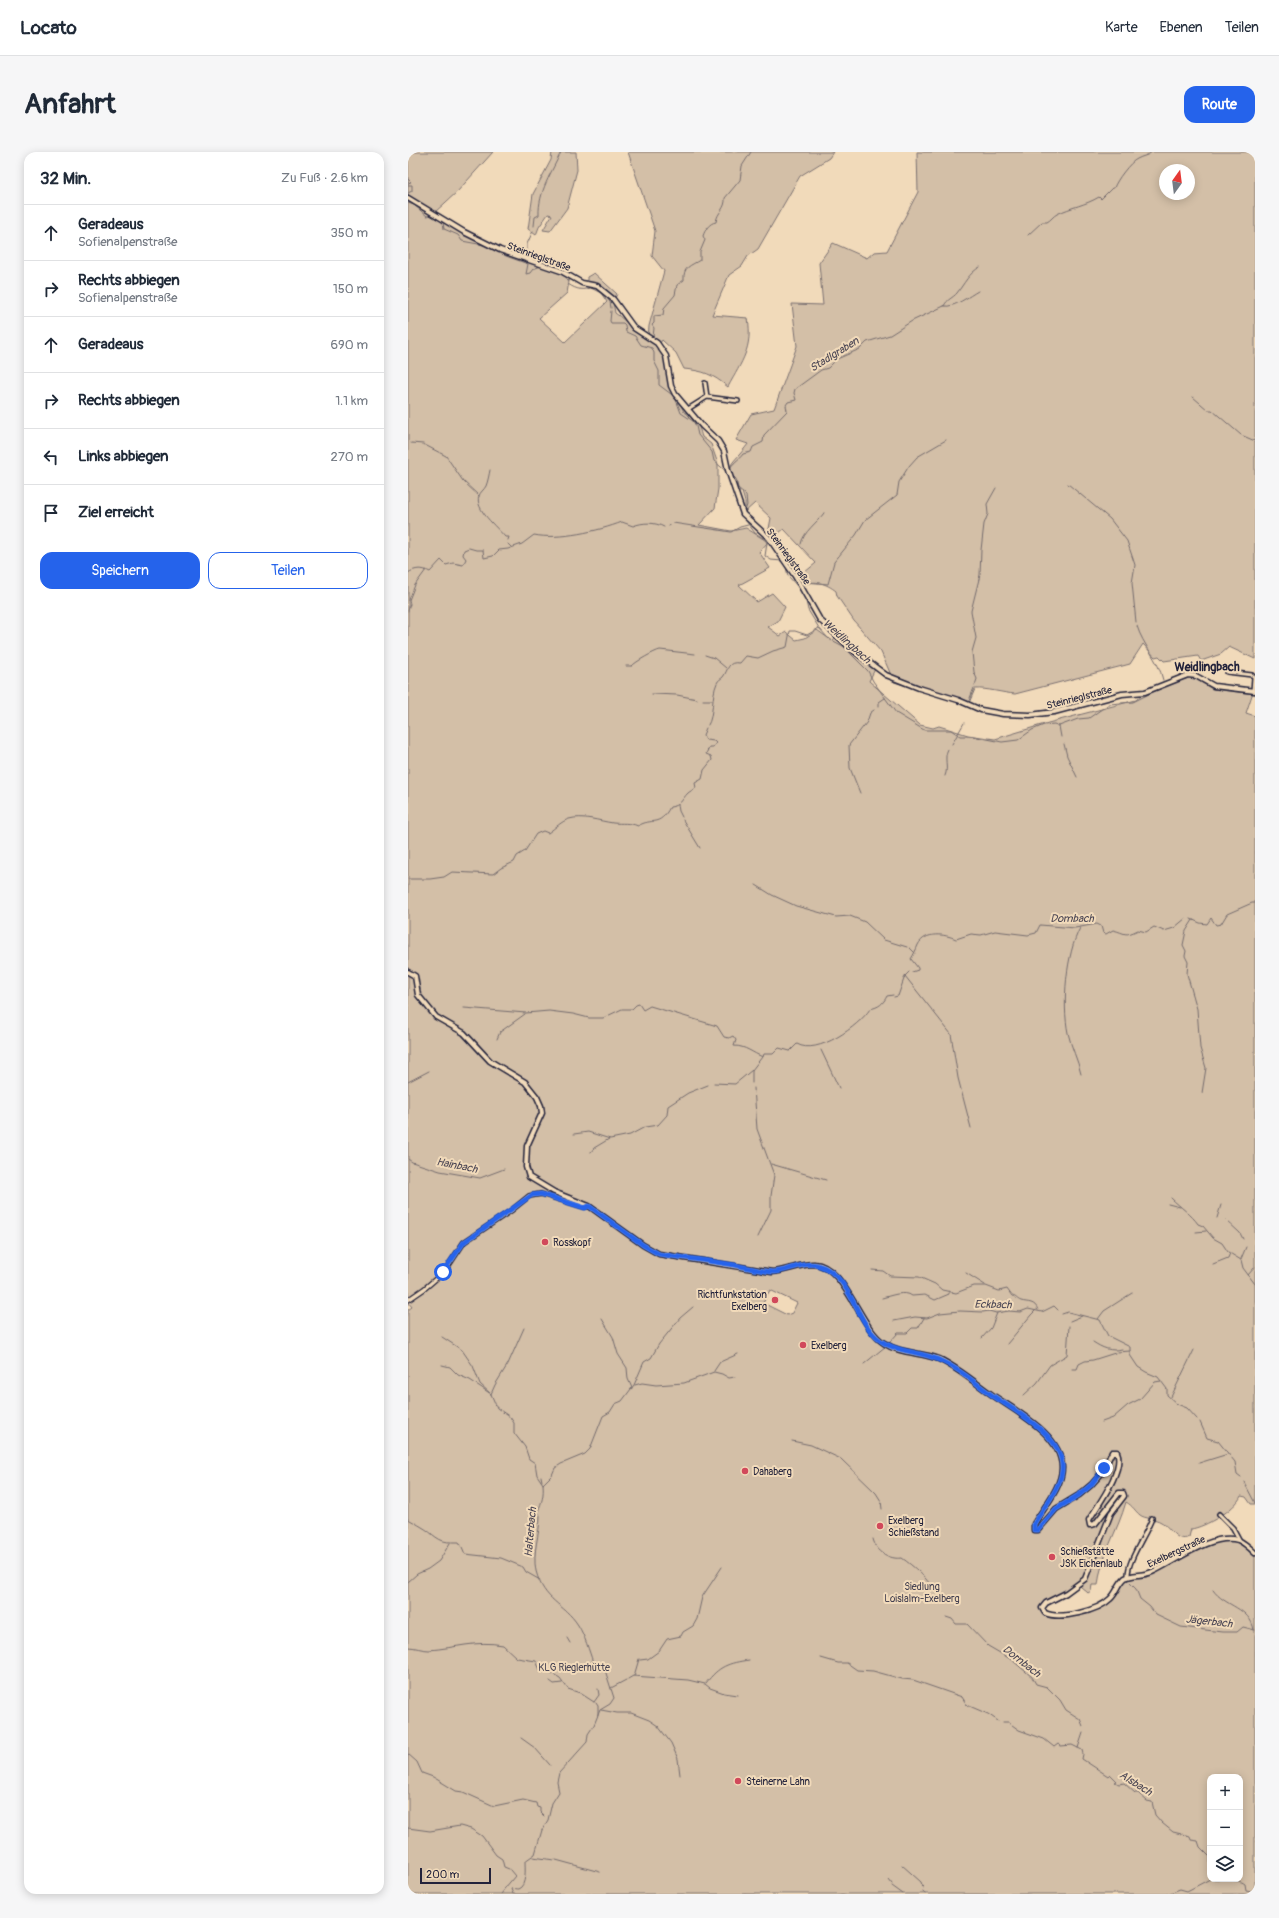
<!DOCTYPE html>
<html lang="de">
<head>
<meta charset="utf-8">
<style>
  body { margin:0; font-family:Pangolin,sans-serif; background:#f6f6f7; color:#1f2937 }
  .controls { position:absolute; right:12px; bottom:12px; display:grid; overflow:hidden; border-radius:8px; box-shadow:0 2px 10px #0003 }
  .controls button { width:36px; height:36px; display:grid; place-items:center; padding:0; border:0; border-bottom:1px solid #e0e1e3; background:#fff; color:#1f2937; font:20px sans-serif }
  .compass { position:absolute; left:751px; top:12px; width:36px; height:36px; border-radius:50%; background:#fff; box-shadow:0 2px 10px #0003; rotate:14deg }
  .scale { position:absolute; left:12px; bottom:10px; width:71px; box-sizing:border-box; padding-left:4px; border:2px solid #22223b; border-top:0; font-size:11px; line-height:14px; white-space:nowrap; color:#22223b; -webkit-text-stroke:3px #f1daba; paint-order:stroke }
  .stop { position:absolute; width:12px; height:12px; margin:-9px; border:3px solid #2563eb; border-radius:50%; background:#fff }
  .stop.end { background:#2563eb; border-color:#fff; box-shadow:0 1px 4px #0008 }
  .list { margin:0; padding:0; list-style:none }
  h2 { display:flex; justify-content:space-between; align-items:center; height:52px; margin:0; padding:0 16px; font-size:17px }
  h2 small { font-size:13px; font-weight:400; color:#747a83 }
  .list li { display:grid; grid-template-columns:26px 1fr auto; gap:12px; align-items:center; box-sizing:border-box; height:56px; padding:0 16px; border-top:1px solid #e0e1e3 }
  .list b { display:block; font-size:15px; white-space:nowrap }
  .list p { margin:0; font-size:13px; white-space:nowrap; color:#747a83 }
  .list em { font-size:13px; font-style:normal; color:#747a83 }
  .actions { display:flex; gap:8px; padding:12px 16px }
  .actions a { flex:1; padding:9px 0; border:1px solid #2563eb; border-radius:12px; text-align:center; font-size:14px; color:#2563eb }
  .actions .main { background:#2563eb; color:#fff }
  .icon { flex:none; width:22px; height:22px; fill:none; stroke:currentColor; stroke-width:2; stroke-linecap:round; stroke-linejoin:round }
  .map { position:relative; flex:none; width:847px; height:1742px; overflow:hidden; border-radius:12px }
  header { display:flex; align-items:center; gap:24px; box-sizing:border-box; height:56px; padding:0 20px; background:#fff; border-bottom:1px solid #e0e1e3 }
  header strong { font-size:19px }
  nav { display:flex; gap:22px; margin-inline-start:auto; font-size:14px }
  .intro { display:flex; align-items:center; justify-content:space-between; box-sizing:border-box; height:96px; padding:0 24px }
  h1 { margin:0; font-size:28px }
  .button { padding:10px 18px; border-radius:12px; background:#2563eb; color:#fff; font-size:14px; font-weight:700 }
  main { display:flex; gap:24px; padding:0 24px }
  aside { flex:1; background:#fff; border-radius:12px; box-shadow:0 2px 10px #0003 }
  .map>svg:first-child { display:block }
</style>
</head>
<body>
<header>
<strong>Locato</strong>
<nav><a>Karte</a><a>Ebenen</a><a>Teilen</a></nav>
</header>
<div class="intro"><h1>Anfahrt</h1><a class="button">Route</a></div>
<main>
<aside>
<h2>32 Min.<small>Zu Fuß · 2.6 km</small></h2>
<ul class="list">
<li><svg class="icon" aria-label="ahead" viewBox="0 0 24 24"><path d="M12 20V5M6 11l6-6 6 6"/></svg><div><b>Geradeaus</b><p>Sofienalpenstraße</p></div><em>350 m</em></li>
<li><svg class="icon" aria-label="right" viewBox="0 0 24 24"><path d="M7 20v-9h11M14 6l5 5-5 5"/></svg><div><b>Rechts abbiegen</b><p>Sofienalpenstraße</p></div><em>150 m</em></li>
<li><svg class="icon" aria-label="ahead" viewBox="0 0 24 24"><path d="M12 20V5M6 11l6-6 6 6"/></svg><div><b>Geradeaus</b></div><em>690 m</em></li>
<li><svg class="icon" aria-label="right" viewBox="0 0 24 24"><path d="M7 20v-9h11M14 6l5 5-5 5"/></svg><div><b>Rechts abbiegen</b></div><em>1.1 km</em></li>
<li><svg class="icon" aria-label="left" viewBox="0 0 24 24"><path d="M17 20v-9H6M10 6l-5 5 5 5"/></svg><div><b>Links abbiegen</b></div><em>270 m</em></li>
<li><svg class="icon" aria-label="arrive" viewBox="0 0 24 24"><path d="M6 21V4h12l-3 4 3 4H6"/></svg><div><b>Ziel erreicht</b></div></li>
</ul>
<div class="actions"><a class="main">Speichern</a><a>Teilen</a></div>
</aside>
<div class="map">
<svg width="847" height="1742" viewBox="0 0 847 1742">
  <rect width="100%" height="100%" fill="#f1daba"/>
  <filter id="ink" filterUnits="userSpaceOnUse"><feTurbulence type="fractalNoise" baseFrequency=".025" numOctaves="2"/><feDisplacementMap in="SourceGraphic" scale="8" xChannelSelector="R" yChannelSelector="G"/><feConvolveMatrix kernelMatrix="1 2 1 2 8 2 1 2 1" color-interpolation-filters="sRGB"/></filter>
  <g filter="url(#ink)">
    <!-- green -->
    <path fill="#d3bfa7" stroke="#7a7071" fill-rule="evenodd" d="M0,0H85L49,40L26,61L90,98L162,124L159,141L131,166L157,190L199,150L193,141L179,134V125L186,121L209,142L205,150L207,161C219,169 227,181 240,188L241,174L256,119L244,104L247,79L220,0H425L421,6L392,24L350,97L340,104L334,114L321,123L304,163L340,166C345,196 334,209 320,235C304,222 296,219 276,217L268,201L254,188L252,191L259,206L265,236L276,260C290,266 290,272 294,285L303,292L310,312V337L307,356L291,373L323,379L338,376L360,390L351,400L362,416L331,433L349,450L364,441L377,455L370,469L360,475L372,484L378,480L388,488L397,486L409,478L424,489L428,485L467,517L461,529L512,573L525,576L531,574L560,583L587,587L640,571L728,548L736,541L782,524L804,535L845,540L838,561L847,564V1352H843L838,1345L833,1344C827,1358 797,1375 783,1377L781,1385C768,1392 762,1374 753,1370C747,1366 737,1367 732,1363C727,1359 725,1354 718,1350C710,1379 693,1403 690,1433H684L683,1439L680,1441L672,1434C664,1440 641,1450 636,1456L638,1460C655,1465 689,1458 702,1444C708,1438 709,1430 716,1424L741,1419L809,1387L829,1386L847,1401V1742H0V1158L4,1155L0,1150ZM362,1138L389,1151L384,1161L379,1163L355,1151ZM802,1625H832V1727H802Z
      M144,0H168L169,18L159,56L142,79L135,78L144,63L140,62L131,75L128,83L120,77L125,42L143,8Z
      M509,0H847V507L821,495L813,502L793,509L790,504L756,509L751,504L747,505L735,492L722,512L607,542C595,541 578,536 567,537L561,551H555L486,530L473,500L446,469L429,444L428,439C419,432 407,427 396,433L391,425L408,411L376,377L363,387L360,382L363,366L347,351L337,360V350L334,340L326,339C316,310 324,314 340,292L328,288L343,262L366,257L389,194L384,152L415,153L411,111L425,91L459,106L466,100L479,99L510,40ZM757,18H781V42H757Z"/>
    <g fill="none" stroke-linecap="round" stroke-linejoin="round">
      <!-- stream -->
      <path stroke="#746b6d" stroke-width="1" d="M0,1V0
        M0,13V23
        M0,27L3,30L0,31
        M0,33H4V39L0,41
        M0,51L6,53L19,64L24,63
        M35,70L36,77L50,83L54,89L81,94L98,104L120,112L118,122L122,121L125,117L133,114L154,122
        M126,74L127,65L131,63C130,40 144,20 153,0
        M620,83L634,70H639C643,68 645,64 649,62C663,55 678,53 691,45L693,47L704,36H706C708,29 722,10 729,7C734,4 740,4 744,0
        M119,101V92L125,79
        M159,124L160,132C169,138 175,139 184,135
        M195,141L202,150L203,156
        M536,154C539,147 545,146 549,141C556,132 561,121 572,115
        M203,159L202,169L203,171H215L217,173L218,180L227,184L233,193L244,196L246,201V209L251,219V233L267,245L273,261L285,269L288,274L290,283L304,300L306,309L319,320
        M245,185L246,176L244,173L246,171V164L255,163L256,156L267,143L269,133L276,128C275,115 282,114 292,108V100L297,88L295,84C297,78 301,71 308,70C309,60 318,57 317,46L332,28L334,14L343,0
        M785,245L800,258H804L833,283L847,289
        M3,291L15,292L38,304L55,329L71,344
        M82,318C81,323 80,329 78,334C76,338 72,340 71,344C66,357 89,375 97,385H101L100,388
        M321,318C325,310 331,308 335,302L343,300L345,295L355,290L356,283L379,259L378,253L380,250L388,248L386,241L387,237L413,218L420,216L429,207L452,197L459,190L482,183L504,169L536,154C546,156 561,144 570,139
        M323,322L328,327L330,336L338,343L339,353L336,362
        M660,332L702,367L719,389L727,413L724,431L728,470
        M335,365L347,381L357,387L359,391L357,404L363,408L374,409L378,415L380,424L392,437
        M261,374L265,371L323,380L332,375L340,373
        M100,392L103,395
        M393,392C395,380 409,371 416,361
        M0,421C7,416 15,416 22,420L33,408L38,413L45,411L55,413L58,407L55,403L56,398L61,396L68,398H75L76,406L85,404L91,398L100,397L114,392L126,383C150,388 191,379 214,370L225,374C235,370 247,370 256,375
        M397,430L420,432L426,410L448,383L457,368L489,343L491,330L501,314L509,305L538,288
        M395,434L396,432
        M397,445L400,458L411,476L420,486L435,494L460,519L465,529L488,561L516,578H543L552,584H564L594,590L610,588L624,578L636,573L646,572L651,574L670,567L681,566L701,552L725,550L755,535
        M0,459L2,452L1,448L7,433L18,418
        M729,474C735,494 750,506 755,528
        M297,503L306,506L318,516
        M218,514H224C227,510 247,499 252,498L287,502
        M786,526L804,537L847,542
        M761,532L783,525
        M567,533L569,527L566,520L564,500L568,486L563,459L572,423L573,398L576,372L580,362L579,352L588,336
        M244,542L269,543L289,547
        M562,546L566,536
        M295,548H304
        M471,554V550L477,546
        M300,573C306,564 303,544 309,531C310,528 313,527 315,525C321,517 319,509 332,511L338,504L350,506L365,499L379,495L382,479H387L399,483L411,476
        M651,574L653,585
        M544,592L556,571
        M656,592L659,604L669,625
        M537,624C541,615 535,606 540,597
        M452,641L442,616L441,593L459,570L462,561L466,558
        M270,653L271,659L274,665
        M275,668L292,696
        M0,727H22L36,725L44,720L85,722L93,716L106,710L109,704L117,699L128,682L135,679L140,681C147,676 154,669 161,667C175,663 191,669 205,671C214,672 221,670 230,674C244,665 251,676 262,655C273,654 273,648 280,641C282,639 286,638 288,636L287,631L294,627L296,618L304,608L303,604L298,602L301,595H305L308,591L306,589L298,588L295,583L298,576
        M348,733L364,743L388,754L428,765L442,764L457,770L476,788L499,795
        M783,767L792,771L799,772L803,766L808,773L813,772L819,762L844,751H847
        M785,768L778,779L775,793L778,799L777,804L780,810L779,822L789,857L792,896L798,916L794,941
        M672,776C658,802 654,852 660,881C663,895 670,908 673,922
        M502,796L507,801
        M504,820L510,818V816L503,807C506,802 508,798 510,793C517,779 537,782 548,787L563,782L573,783L587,779L620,783L628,781L632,773L667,776L689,772L693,774L695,781L698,782L705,778C718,781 716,785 730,778L738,780L746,775L756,779L766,776L778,766
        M497,824L543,882L550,926L563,976
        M486,845L490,844L497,824L501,820
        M56,856L118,861L141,859L165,862L181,866H195L214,857H224L228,853L231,852L235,858L242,854L309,874L316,885L321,886L325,884L328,888L326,894C338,894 344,901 355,905L356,902H365L371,896L382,899L389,892C409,904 451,874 462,857C471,855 475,852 479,844L485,843
        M89,887L92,880L117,862
        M413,898L431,936
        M0,930L21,919
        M306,931L327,932L344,918L354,905
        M344,931V918
        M346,936L349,977L366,1023L363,1044V1058L350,1085
        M166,982L180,980L202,987L222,983L237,975L250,973L259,963L260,954L280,941L300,933
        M183,1000L186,996L201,987
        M0,1007L4,1010L32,1019L72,1026L96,1017
        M363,1012L418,1028
        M763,1046C772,1055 784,1063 790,1072L795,1074L805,1086L814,1091L820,1100L833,1108L835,1116L847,1132
        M760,1052L772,1055
        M809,1066L813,1053
        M818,1068L832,1081L835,1087
        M788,1080L798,1079
        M833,1107L838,1095
        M805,1112L820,1106L822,1101
        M464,1118L475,1119L482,1124L511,1125L527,1132L534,1138L548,1141L566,1134H578L591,1139L599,1137L604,1144C609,1145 608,1147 613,1149C620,1151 627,1149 630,1158
        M558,1121L577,1133
        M840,1123L847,1115
        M474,1146C482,1144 497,1138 504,1144L517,1143L527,1148L541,1142V1139
        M654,1162L660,1160L692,1168L700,1184L722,1195V1203L730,1215L738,1220L750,1225L759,1237V1243L769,1252L779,1256L789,1267
        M194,1167L205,1185L210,1202L219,1216L220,1227L224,1236
        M690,1167L696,1159L724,1141
        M486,1169L507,1165L519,1166L532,1161L552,1159L575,1160L581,1159L588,1161L601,1159L612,1160L620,1157L634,1160L646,1154L650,1158
        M662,1169L674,1164
        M34,1185L54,1198L65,1214L72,1232L83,1242L89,1256L102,1265L106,1271V1281L117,1295L121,1307L127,1311L129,1323L135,1332
        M574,1186L583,1176L589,1161
        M685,1190C694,1196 703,1200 714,1197
        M481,1191L490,1181H499L504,1176H510L516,1166
        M599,1192L623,1163L628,1158
        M709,1200L722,1199
        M456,1212L478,1194
        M34,1213L42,1215L50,1223L62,1228L83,1242
        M664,1217H669L671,1212L677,1209L685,1208L707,1201
        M306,1219L312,1210L330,1202
        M227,1233L234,1231L248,1233L276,1231L306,1220L314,1222L321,1226L327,1225
        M83,1242L87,1233L100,1212L116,1176
        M616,1243L629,1231L642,1213L659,1203L661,1174
        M763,1245L786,1198
        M694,1270L705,1266L720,1253L732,1247L747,1230L753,1229
        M792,1270L799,1286L810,1289L827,1310L829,1322L833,1325
        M384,1289L403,1293L433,1307L468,1341L473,1349L474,1357
        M791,1311L820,1302
        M133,1324L134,1329
        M836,1330L847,1351
        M0,1367C4,1369 9,1372 14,1375C25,1381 30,1391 44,1390
        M465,1387C468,1400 482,1408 494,1406C505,1414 520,1426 526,1439
        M45,1390H51L53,1393
        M54,1395L57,1402L93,1406L115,1415L118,1420L132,1428
        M0,1430L9,1422L20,1417L31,1409L42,1391
        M722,1431L728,1437L732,1447L742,1455L748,1463L773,1475L814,1480H829L835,1475L847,1478
        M805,1438C817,1455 842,1455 846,1478
        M538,1465L544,1467L548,1472H559L580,1494L604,1508L624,1525L628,1532L639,1535L652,1548L658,1558L672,1567L675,1574
        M159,1486L162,1491
        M0,1495C7,1495 14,1498 21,1498C48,1496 68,1488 95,1493L109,1506L128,1509L133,1520L138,1518L152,1526L160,1537L172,1541L186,1550
        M413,1506L430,1511H439L449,1518L465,1519L494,1527L505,1528L531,1537L554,1545L559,1553L580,1562L590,1569
        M232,1508L240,1507L251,1499L259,1487L273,1484L275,1480L285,1474L289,1467L294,1445L314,1415
        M226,1524L231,1507
        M220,1527L225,1524L280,1528L297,1532L302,1536L316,1541L330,1543
        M142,1529L146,1532L154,1531
        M298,1531C311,1514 320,1511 341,1508
        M203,1536L218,1528
        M186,1550L191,1543L190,1537
        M188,1551L190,1554V1564
        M193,1558L209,1561H223L241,1568L250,1574L263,1591L270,1607L272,1623
        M595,1570H600L611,1578L636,1587L646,1595L650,1592L653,1594L664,1593L674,1598L675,1602L674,1607L700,1624L702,1622L709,1629L707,1630L711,1632L716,1631L727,1641H730L739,1649L744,1650L747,1663L754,1671L765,1680L782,1684L783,1688L790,1689L792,1695L802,1705
        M113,1586L127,1596L142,1613
        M670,1596L675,1581
        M0,1602L9,1610L14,1621L25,1625L48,1639L55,1640L86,1654L115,1648L128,1651L129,1655L132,1656V1660L136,1664
        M0,1676L22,1679L52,1674L63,1677L74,1684L88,1703L94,1707L96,1715L101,1717
        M125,1705L146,1708
        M148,1708L192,1720
        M494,1713L513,1730L515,1736
        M822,1727C827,1730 832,1728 837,1732L838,1738L843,1739L847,1736
        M481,1728L484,1732
        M484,1734L495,1742
        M515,1739L517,1742
        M92,1742L107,1724L102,1718
        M105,1742L103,1737C105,1736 108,1737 110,1737C119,1734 117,1716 117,1709L127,1702L134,1678L140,1668L144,1651L151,1640L149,1630L151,1621L179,1590L180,1582L186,1573L192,1558L202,1552L206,1546L196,1515L185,1510C181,1499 177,1484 170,1473C156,1451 136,1450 128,1419C124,1400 132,1382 132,1364L130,1359C134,1350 136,1343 135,1332L144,1323L147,1316L153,1312L177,1302L182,1297L195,1264L202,1260L207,1252L214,1249L226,1233L236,1210L243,1206L251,1192L272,1166L285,1155
        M759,1742L772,1737L779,1739L802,1727"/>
      <defs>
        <path id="minor" d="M297,231L299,245
          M280,257L299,245L330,249
          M819,520L844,523L846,525L845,539
          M811,1362L825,1376L832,1389
          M720,1425C719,1408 738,1384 744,1366"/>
        <path id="tertiary" d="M0,1148L16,1137L37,1119L56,1090L104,1058L121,1044L133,1042L176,1055L181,1054"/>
        <path id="secondary" d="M0,46L56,80L92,98L153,119L174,131L189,134L205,147L226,176L249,191L258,204L263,234L267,242L294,274L310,289L316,299L320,318L335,362L361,386L387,424L412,468L446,499L478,523L511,536L550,548L573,558L595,562L622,563L646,560L714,542L737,540L780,523L788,524L806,534L847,539
          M0,820L7,824L10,843L28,865L56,881L82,909L117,930L129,945L133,954L134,961L119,994L118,1015L121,1025L146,1040L181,1054L235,1093L251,1102L364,1120C378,1119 392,1112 406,1112C437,1113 451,1175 476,1191C492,1202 513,1200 531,1207C550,1216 566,1230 583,1242C607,1259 654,1282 654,1316C654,1335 636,1355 626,1372V1378H630L648,1357L671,1343L683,1333L694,1321L704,1300H709C717,1317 690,1353 681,1368L682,1373L687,1372L711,1341H715L716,1344L703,1361L677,1427L658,1441L638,1451L634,1456L637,1461C652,1468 690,1459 702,1447C709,1441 710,1432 717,1426C725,1422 735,1424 744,1420C766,1410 805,1380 830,1388C837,1391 842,1396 847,1401"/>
      </defs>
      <!-- minor casing -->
      <use href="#minor" stroke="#22223b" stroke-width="6"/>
      <!-- tertiary casing -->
      <use href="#tertiary" stroke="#22223b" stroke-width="6"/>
      <!-- secondary casing -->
      <use href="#secondary" stroke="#22223b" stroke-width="7"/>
      <!-- minor -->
      <use href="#minor" stroke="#f1daba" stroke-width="3"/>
      <!-- tertiary -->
      <use href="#tertiary" stroke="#f1daba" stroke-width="3.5"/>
      <!-- secondary -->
      <use href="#secondary" stroke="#f1daba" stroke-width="4"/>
    </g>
  </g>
  <g fill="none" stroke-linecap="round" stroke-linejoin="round" filter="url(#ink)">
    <!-- route -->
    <path stroke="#2563eb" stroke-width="5" d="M35,1120L56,1090L124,1043L133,1042L177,1056L181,1054L235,1093L251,1102C274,1106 297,1108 320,1112C335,1114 350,1119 365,1120C379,1120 395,1109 409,1113C443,1122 446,1166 469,1186C487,1201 510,1198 531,1208C550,1216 565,1229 581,1241C605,1259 658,1283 654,1319C652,1337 635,1356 626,1372V1378H630L648,1357L671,1343L683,1333L696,1316"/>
  </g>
  <!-- markers -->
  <g fill="#d1495b" stroke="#f1daba" stroke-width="1.5">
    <circle cx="137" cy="1090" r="4"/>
    <circle cx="367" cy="1148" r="4"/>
    <circle cx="395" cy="1193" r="4"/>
    <circle cx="337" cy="1319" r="4"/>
    <circle cx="472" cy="1374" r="4"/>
    <circle cx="644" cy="1405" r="4"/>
    <circle cx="330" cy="1629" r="4"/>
  </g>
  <g text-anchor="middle" stroke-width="4" stroke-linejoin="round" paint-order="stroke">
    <!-- street labels -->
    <g font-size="10" fill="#22223b" stroke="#f1daba">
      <text transform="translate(131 104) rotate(20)" y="4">Steinrieglstraße</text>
      <text transform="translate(381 404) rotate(54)" y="4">Steinrieglstraße</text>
      <text transform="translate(671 545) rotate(-14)" y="4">Steinrieglstraße</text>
      <text transform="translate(768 1399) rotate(-25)" y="4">Exelbergstraße</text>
    </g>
    <!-- poi labels -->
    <g font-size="10" fill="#22223b" stroke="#f1daba" text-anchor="start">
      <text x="145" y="1094">Rosskopf</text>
      <text x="359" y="1146" text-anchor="end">Richtfunkstation<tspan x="359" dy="12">Exelberg</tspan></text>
      <text x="403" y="1197">Exelberg</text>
      <text x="345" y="1323">Dahaberg</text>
      <text x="480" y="1372">Exelberg<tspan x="480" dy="12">Schießstand</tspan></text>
      <text x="652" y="1403">Schießstätte<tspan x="652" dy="12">JSK Eichenlaub</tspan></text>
      <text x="338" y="1633">Steinerne Lahn</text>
    </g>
    <!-- park labels -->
    <g font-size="10" fill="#454151" stroke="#f1daba">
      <text x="514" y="1438">Siedlung<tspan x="514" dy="12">Loislalm-Exelberg</tspan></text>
      <text x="166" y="1519">KLG Rieglerhütte</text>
    </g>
    <!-- water labels -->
    <g font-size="11" font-style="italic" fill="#4b4654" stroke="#f1daba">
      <text transform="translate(426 202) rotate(-32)" y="4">Stadlgraben</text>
      <text transform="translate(439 489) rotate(42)" y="4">Weidlingbach</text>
      <text x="664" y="770">Dombach</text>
      <text transform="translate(49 1013) rotate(11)" y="4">Hainbach</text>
      <text transform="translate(585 1152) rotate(1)" y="4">Eckbach</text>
      <text transform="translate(122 1380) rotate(-85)" y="4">Halterbach</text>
      <text transform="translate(801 1469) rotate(6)" y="4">Jägerbach</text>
      <text transform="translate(614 1509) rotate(38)" y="4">Dornbach</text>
      <text transform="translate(728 1631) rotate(32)" y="4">Alsbach</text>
    </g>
    <!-- quarter labels -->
    <g font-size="12" font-weight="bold" fill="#22223b" stroke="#f1daba">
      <text x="799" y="519">Weidlingbach</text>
    </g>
  </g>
</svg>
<div class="controls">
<button>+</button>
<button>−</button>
<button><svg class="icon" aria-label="layers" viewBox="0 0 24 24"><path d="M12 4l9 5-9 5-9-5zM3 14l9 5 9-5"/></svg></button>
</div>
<svg class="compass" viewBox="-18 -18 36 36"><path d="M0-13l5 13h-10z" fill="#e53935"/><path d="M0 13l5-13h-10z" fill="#747a83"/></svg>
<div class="scale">200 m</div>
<div class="stop" style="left:35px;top:1120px"></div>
<div class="stop end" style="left:696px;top:1316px"></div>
</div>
</main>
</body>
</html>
